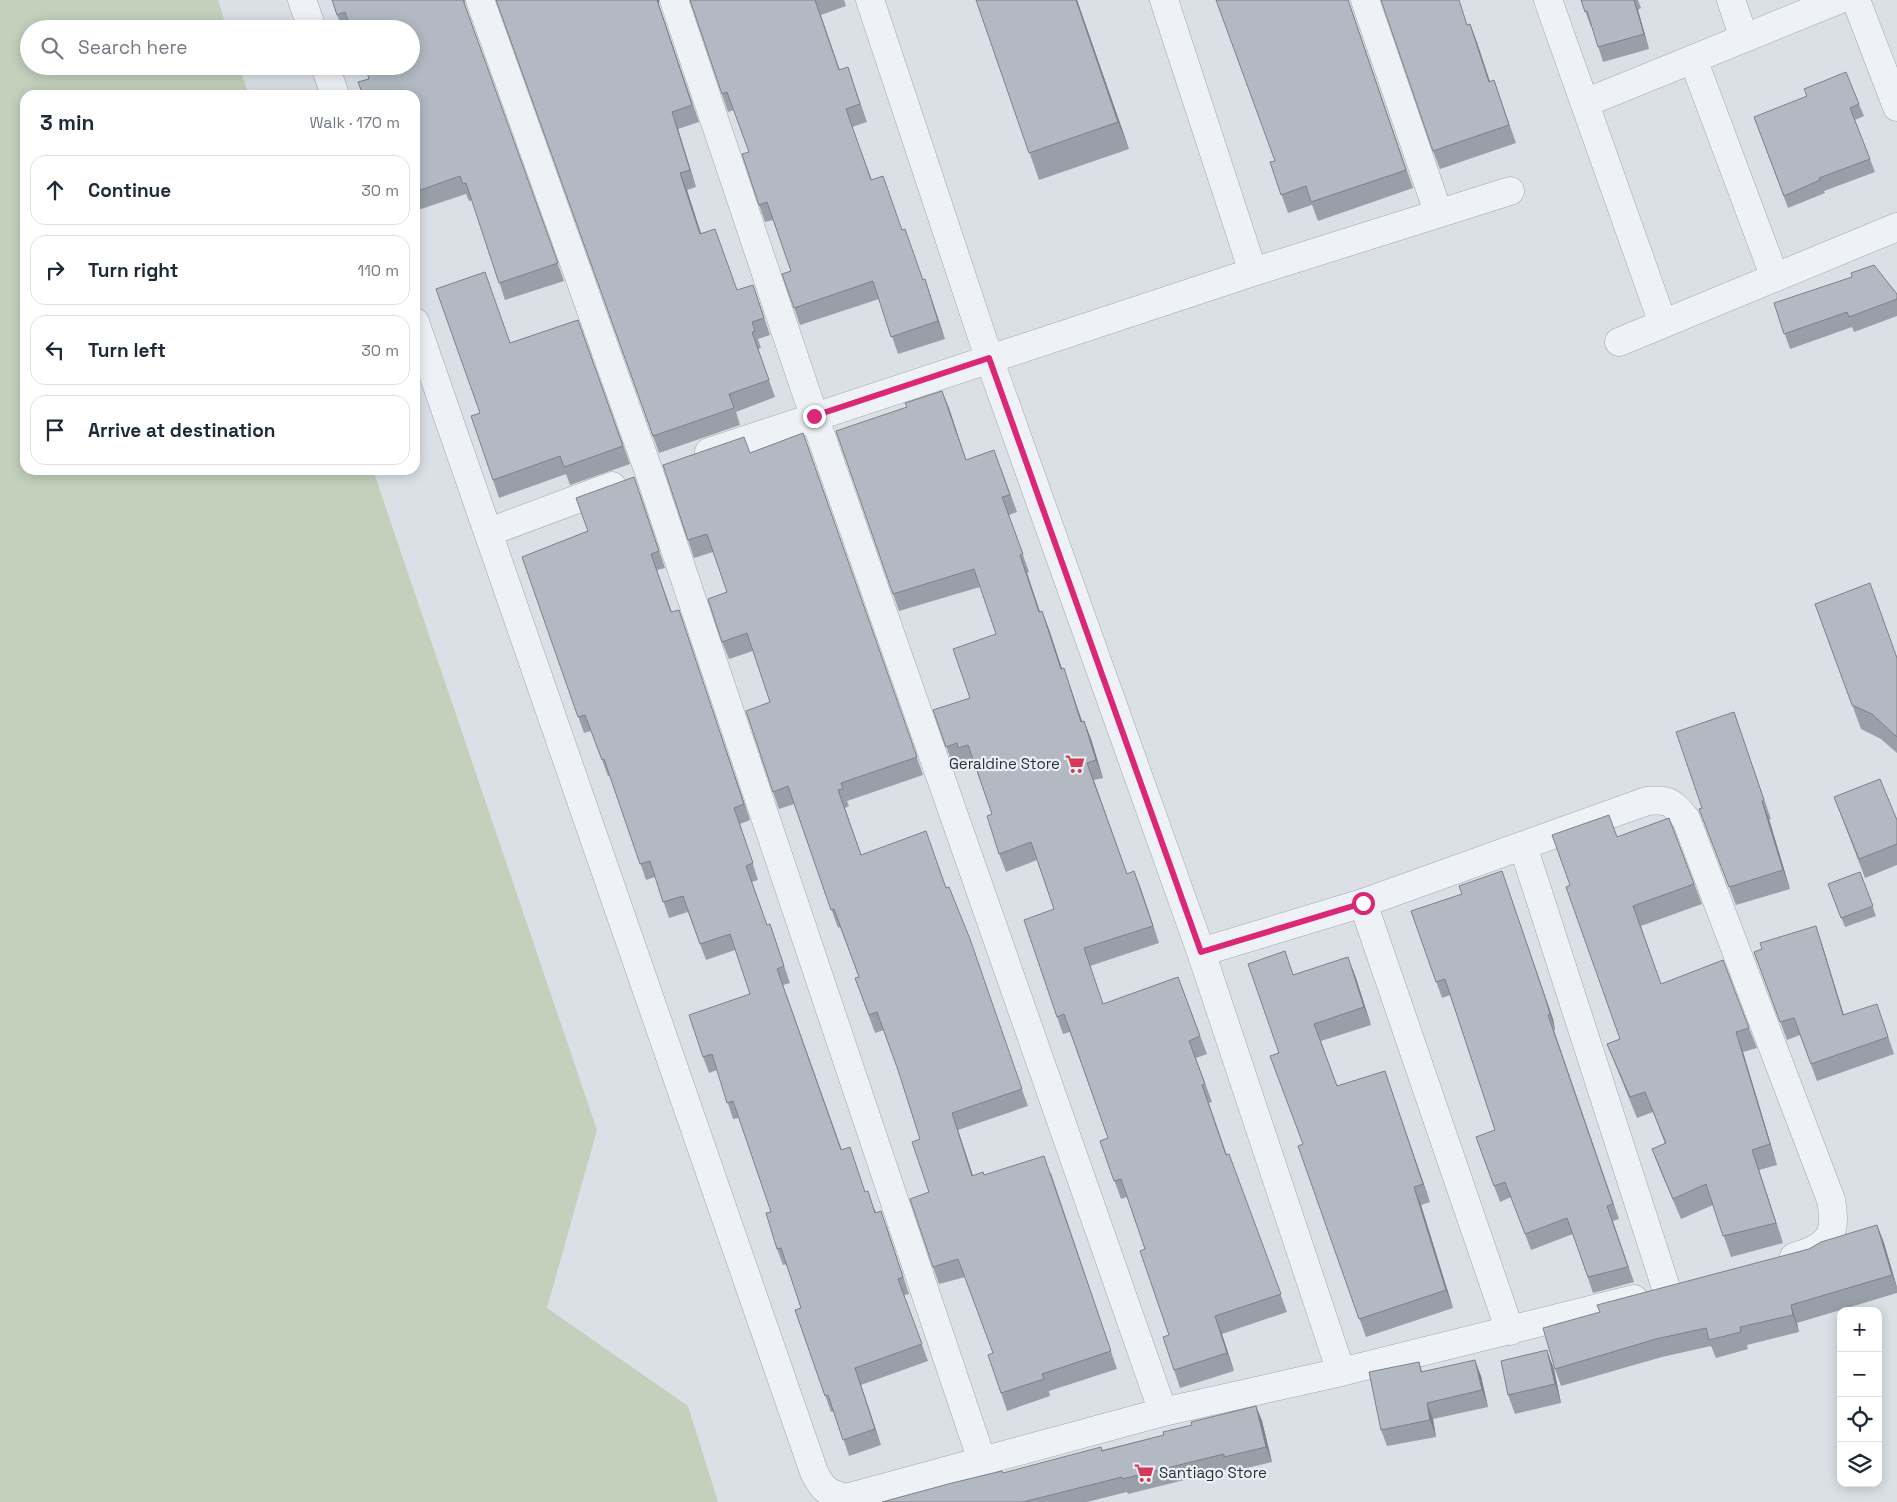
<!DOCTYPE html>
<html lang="en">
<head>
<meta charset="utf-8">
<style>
  body { margin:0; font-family:"Space Grotesk",sans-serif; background:#f2f2f3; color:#1f2937 }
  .controls { position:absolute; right:15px; bottom:15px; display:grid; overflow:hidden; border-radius:10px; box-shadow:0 2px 12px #0003 }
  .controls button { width:45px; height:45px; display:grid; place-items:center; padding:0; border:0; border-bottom:1px solid #e0e1e3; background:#fff; color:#1f2937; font:25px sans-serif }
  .stop { position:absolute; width:15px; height:15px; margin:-11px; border:4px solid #db2777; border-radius:50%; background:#fff }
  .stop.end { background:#db2777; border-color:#fff; box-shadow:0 1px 5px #0008 }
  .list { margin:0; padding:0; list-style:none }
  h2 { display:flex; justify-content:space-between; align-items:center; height:65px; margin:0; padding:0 20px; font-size:21px }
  h2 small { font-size:16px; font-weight:400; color:#747a83 }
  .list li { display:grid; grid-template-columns:32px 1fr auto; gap:15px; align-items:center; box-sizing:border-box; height:70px; margin:0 10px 10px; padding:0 10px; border:1px solid #e0e1e3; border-radius:15px }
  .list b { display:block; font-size:19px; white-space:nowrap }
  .list em { font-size:16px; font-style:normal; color:#747a83 }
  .icon { flex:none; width:28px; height:28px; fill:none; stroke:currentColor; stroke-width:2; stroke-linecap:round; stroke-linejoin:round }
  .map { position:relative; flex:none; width:1897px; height:1502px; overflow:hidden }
  .search { position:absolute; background:#fff; box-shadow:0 2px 12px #0003; left:20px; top:20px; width:400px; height:55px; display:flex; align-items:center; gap:12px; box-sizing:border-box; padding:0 18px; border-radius:28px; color:#747a83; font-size:19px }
  .panel { position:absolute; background:#fff; box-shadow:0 2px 12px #0003; left:20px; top:90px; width:400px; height:385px; border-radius:15px }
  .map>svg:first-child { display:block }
</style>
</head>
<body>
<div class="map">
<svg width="1897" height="1502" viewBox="0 0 1897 1502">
  <rect width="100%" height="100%" fill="#dbe0e6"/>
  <!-- green -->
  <path fill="#c2d0bc" d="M0,0H218L227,29H29V66H239L249,95H25V470H373L597,1130L547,1308L688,1406L718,1502H0Z"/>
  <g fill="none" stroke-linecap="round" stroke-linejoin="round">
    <defs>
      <path id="minor" d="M302,0L312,29
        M480,0L649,472L982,1461
        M674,0L814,416L1163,1412
        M870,0L989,358L1201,952L1341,1372
        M1164,0L1253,272
        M1365,0L1438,212
        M1548,0L1663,324
        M1731,0L1744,38
        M1856,0L1897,107
        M1693,59L1775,278
        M325,66L335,95
        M1585,103L1838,0
        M415,322L814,1472C823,1490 827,1493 846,1498L1163,1412L1341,1372L1634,1299
        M1619,342L1897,227
        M709,452L1253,272L1510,191
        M489,532L612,486
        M1523,846L1667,1291
        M1363,903L1510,1331
        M1201,952L1363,903L1647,801C1670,799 1672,802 1686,819L1831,1200C1838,1235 1829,1247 1794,1257"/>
    </defs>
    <!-- minor casing -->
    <use href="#minor" stroke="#a1a7b0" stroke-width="29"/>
    <!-- minor -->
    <use href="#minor" stroke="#eef1f5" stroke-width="28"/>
  </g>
  <!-- wall -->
  <path fill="#999fa8" d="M332,0H465V5L564,281L505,300L472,200L469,201L466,194L415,211V95L369,79L411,29H342Z
    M496,0H659V5L699,122L678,129L696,187L687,190L701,234L737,290L759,302L770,335L758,339L761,348L758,349L775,397L736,412L740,425L659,453Z
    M690,0H844L846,6L821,15L840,70L848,67L867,122L852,127L872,180L902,230L923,280L925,279L945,339L898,354L879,299L800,325L794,308L791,271L773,220L765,222L759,205L749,152L734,110L728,112Z
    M976,0H1077L1129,149L1039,180Z
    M1581,0H1638L1641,8L1638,10L1649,49L1603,62L1592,27H1591Z
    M1350,5L1413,188L1318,221L1312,205L1288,213L1270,162L1275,161Z
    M1470,24L1490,82L1494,80L1516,143L1440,169L1433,151L1468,25Z
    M1859,104L1864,116L1855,120L1875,172L1824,191L1825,193L1788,208L1754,117Z
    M1897,294V316L1854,332L1852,327L1790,349L1774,303Z
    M578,320L630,464L570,485L566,474L499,498L493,480L480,413L510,343Z
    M949,408L966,460L1001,468L1017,512L1009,515L1029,572L1027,573L1040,612L1042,611L1062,669L1070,686L1082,721H1084L1091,739L1103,778L1094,780L1127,874L1141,889L1159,943L1090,966L1103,1004L1178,977L1207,1054L1196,1058L1212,1102L1209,1103L1227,1155L1229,1154L1287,1312L1222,1334L1234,1371L1180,1388L1174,1370L1169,1335L1145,1249L1127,1197L1121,1199L1100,1141L1108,1138L1070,1032L1063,1034L1057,1017L1054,909L1037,860L1006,872L999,854L992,814L974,763L965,766L963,761L953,765L933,710L970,698L996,634L980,587L899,611L836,431Z
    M803,433L923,775L847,801L849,806L845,808L861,854L946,888L949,887L1028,1106L958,1130L973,1176L1051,1173L1117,1369L1049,1391L1050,1396L1007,1411L1001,1393L993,1353L965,1277L939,1284L933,1267L929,1192L920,1139L899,1073L884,1030L875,1033L855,978L859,977L840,927L838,928L794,804L779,809L773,792L770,702L753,651L729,659L722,642L727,592L713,552L694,558L688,540L750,453Z
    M640,493L665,568L657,570L672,612L684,626L750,820L740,824L758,880L752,882L767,925L770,924L790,983L783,985L842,1150L850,1147L865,1192L876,1212L887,1227L909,1294L904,1295L928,1361L861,1385L881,1445L849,1456L834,1411L831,1412L795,1310L801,1308L787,1264L783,1265L777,1249L771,1212L739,1118L733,1119L717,1070L709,1073L703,1057L750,994L735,950L706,960L688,912L669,918L655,877L646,880L610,776H608L591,731L584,733L522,557L588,531Z
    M1815,604L1897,658V753L1881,739L1861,729Z
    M1734,712L1771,819H1769L1790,889L1736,905L1699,809L1702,808Z
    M1834,797L1897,820V865L1865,878Z
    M1669,818L1702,904L1641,926L1661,984L1749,1028L1757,1048L1743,1052L1777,1165L1759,1170L1783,1243L1731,1257L1713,1205L1681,1219L1660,1170L1652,1149L1665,1144L1653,1112L1637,1118L1615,1064L1607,1044L1620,1039L1570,885L1617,837Z
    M1502,871L1553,1019L1555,1030H1554L1619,1219L1613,1221L1634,1282L1593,1293L1573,1234L1531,1250L1511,1197L1500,1202L1476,1137L1495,1130L1450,995L1442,998L1411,911L1462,894Z
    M1860,872L1876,916L1845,927L1828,884Z
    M1822,944L1844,1015L1883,1021L1894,1054L1817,1081L1800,1035L1787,1040L1754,952Z
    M1294,975H1355L1371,1025L1321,1041L1337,1086L1385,1071L1430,1202L1421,1205L1453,1308L1366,1337L1298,1146L1303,1144Z
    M1877,1225L1884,1243L1897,1287V1293L1797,1323L1799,1332L1747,1345L1748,1349L1716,1358L1711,1346L1662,1357L1561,1386L1555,1369L1600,1312L1809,1249Z
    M1419,1362L1422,1371L1481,1376L1488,1407L1433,1419L1436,1437L1387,1446L1381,1430Z
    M1554,1369L1561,1403L1515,1414L1508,1395Z
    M1256,1406L1262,1421L1272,1462L1230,1472L1229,1469L1128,1494L1127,1492L1087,1502H882L1003,1473L1102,1450L1164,1435L1192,1425Z"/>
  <!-- shaded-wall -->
  <path fill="#7d8288" d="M657,0H659V5L699,122Z
    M1076,0H1077L1129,149L1118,122Z
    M1634,0L1638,10L1649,49L1644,34Z
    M1470,24L1477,42L1496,100L1489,82Z
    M672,112L678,129L696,187L690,170Z
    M680,173L687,190L707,252L700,234Z
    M925,279L945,339L938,321Z
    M942,391L949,408L972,478L966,460Z
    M1020,555L1027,573L1046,630L1039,612Z
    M679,610L684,626L750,820L744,804Z
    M1042,611L1049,629L1068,687L1061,669Z
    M1064,668L1070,686L1088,739L1081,722Z
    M1084,721L1091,739L1103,778L1096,760Z
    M1762,801L1769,819L1790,889L1783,870Z
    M1134,871L1141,889L1159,943L1153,926Z
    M1507,887L1553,1019L1555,1030L1550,1014Z
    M1816,926L1822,944L1849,1033L1843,1015Z
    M1348,957L1355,975L1371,1025L1364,1007Z
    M1736,1032L1743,1052L1777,1165L1770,1144Z
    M1385,1071L1391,1089L1430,1202L1423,1184Z
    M952,1113L958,1130L979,1194L972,1176Z
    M1752,1150L1759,1170L1783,1243L1776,1223Z
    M1414,1187L1421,1205L1453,1308L1446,1290Z
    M1877,1225L1884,1243L1897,1288L1892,1275Z
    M1791,1305L1797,1323L1799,1332L1793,1315Z
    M1215,1316L1222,1334L1234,1371L1227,1353Z
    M1547,1350L1554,1369L1561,1403L1555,1384Z
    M1475,1360L1481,1376L1488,1407L1482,1390Z
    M855,1368L861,1385L881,1445L875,1429Z
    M1427,1403L1433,1419L1436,1437L1430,1420Z
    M1256,1406L1262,1421L1272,1462L1266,1447Z"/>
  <!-- building -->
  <path fill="#b2b9c3" stroke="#7d8288" d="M332,0H463L558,263L499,283L466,183L463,184L460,176L415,192V95H363L358,82L369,79L365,66H411V29H351L345,12L337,15Z
    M496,0H657L692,105L672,112L690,170L680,173L700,234L715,229L737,290L753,285L764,318L752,322L755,331L752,332L769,380L729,394L734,408L653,436Z
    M690,0H815L839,70L848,67L860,104L846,109L871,180L883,176L902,230L905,229L923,280L925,279L938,321L891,337L873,281L794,308L782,274L791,271L767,202L759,205L742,154L749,152L727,92L722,94Z
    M976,0H1076L1118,122L1029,153Z
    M1216,0H1348L1406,170L1311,202L1306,186L1281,195L1270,162L1275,161Z
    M1381,0H1459L1467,25L1470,24L1489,82L1494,80L1509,125L1433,151Z
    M1581,0H1634L1644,34L1598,47L1587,11L1585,12Z
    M1846,72L1859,104L1850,108L1870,159L1819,178L1820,180L1784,196L1754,117L1807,96L1804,89Z
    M1874,265L1897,294V299L1849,317L1847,312L1784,334L1774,303L1852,277L1851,273Z
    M485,272L510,343L578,320L623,446L564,467L560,456L493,480L471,416L480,413L436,289Z
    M942,391L966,460L994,450L1010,495L1002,497L1023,554L1020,555L1039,612L1042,611L1061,669L1064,668L1081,722L1084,721L1096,760L1087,763L1127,874L1134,871L1153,926L1084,948L1103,1004L1178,977L1200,1036L1189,1041L1205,1084L1202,1085L1226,1155L1229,1154L1281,1294L1215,1316L1227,1353L1174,1370L1163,1337L1169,1335L1140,1251L1145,1249L1121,1179L1114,1181L1100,1141L1108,1138L1064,1014L1057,1017L1024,920L1054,909L1031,842L999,854L987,816L992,814L968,745L958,748L957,743L946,747L933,710L970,698L953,649L996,634L974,569L893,594L836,431L907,407L905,403Z
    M803,433L917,757L841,783L843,789L838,790L861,855L926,831L946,888L949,887L970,939L1022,1089L952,1113L972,1176L983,1172L984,1175L1044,1156L1111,1351L1042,1374L1044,1379L1001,1393L988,1355L993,1353L958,1259L933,1267L910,1199L929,1192L912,1142L920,1139L898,1070L877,1012L869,1015L855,978L859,977L834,909L831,910L788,786L773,792L746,711L770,702L747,633L722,642L708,599L727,592L707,534L688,540L663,465L744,437L750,453Z
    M634,477L659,551L651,554L671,612L679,610L744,804L734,808L753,863L746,866L767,925L770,924L784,966L777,969L841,1150L850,1147L865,1192L868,1191L875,1213L881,1211L903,1277L898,1279L922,1344L855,1368L875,1429L843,1440L828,1395L825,1396L795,1310L801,1308L781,1248L777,1249L766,1213L771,1212L733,1101L727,1103L712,1054L703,1057L689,1015L750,994L730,934L700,944L683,896L663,902L650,861L640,864L604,759L602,760L585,715L578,717L522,557L588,531L576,498Z
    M1870,583L1897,658V737L1872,714L1852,705L1815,604Z
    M1734,712L1764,800L1762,801L1783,870L1729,887L1699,809L1702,808L1676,732Z
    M1880,779L1897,820V844L1859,859L1834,797Z
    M1609,815L1617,837L1669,818L1694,884L1633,906L1661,984L1723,960L1749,1028L1736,1032L1770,1144L1752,1150L1776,1223L1723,1236L1706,1184L1673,1199L1652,1149L1666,1143L1645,1092L1630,1097L1607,1044L1620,1039L1566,887L1570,885L1552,835Z
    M1502,871L1547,1003L1550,1014L1548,1015L1613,1204L1607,1206L1628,1267L1588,1277L1567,1218L1525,1234L1505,1182L1494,1186L1476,1137L1495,1130L1445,979L1436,982L1411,911L1462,894L1459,886Z
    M1860,872L1873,906L1841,918L1828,884Z
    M1816,926L1843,1015L1877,1004L1888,1037L1811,1064L1794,1018L1780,1022L1754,952L1762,949L1760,943Z
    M1285,951L1293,975L1348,957L1364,1007L1314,1024L1337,1086L1385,1071L1423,1184L1414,1187L1446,1290L1359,1319L1298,1146L1303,1144L1270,1056L1279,1053L1248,964Z
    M1877,1225L1892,1275L1791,1305L1793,1315L1740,1327L1741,1332L1709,1340L1706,1328L1656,1339L1555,1369L1543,1328L1600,1312L1597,1305L1809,1249L1821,1242Z
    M1547,1350L1555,1384L1508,1395L1501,1361Z
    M1475,1360L1482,1390L1427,1403L1430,1420L1381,1430L1369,1372L1419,1362L1421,1372Z
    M1256,1406L1266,1447L1224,1457V1454L1122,1479V1477L1023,1502H882L952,1483L1002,1471L1003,1473L1101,1447L1102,1451L1164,1435L1163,1432L1192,1425L1191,1422Z"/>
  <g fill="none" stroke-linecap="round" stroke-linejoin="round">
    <!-- route -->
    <path stroke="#db2777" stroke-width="6" d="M814,416L989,358L1201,952L1363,903"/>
  </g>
  <!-- icons -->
  <defs>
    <symbol id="supermarket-bare" viewBox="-9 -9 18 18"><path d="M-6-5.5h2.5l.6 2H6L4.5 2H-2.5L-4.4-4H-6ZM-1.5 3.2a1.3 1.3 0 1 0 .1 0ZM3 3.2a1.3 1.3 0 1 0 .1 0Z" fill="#d23a58" stroke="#eaeff4" stroke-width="2.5" paint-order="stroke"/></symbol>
  </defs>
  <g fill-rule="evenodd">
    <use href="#supermarket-bare" x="1061" y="750" width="28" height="28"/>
    <use href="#supermarket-bare" x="1130" y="1459" width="28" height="28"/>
  </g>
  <g text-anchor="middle" stroke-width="4.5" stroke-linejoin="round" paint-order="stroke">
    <!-- poi labels -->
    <g font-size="15" fill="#252f3d" stroke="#eaeff4" text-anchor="end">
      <text x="1060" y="769">Geraldine Store</text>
      <text x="1159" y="1478" text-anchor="start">Santiago Store</text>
    </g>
  </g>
</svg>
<div class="controls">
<button>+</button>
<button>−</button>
<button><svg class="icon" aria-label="locate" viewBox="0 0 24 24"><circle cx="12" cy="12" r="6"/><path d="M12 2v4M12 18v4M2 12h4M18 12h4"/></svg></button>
<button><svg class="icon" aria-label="layers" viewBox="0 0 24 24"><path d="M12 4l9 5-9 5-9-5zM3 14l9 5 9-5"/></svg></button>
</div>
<div class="stop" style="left:1363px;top:903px"></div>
<div class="stop end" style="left:814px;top:416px"></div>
<div class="search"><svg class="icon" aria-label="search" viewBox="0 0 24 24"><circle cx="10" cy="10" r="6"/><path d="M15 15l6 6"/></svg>Search here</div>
<section class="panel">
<h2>3 min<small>Walk · 170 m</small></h2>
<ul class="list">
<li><svg class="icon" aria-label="ahead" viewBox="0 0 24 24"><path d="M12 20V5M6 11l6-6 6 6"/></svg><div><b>Continue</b></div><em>30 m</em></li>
<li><svg class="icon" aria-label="right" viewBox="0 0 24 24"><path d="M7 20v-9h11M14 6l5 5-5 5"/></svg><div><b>Turn right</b></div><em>110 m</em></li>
<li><svg class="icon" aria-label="left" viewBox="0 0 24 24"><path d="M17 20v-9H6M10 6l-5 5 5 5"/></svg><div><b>Turn left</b></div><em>30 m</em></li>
<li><svg class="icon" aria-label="arrive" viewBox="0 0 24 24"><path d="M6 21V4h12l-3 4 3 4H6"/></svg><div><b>Arrive at destination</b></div></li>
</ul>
</section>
</div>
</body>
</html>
